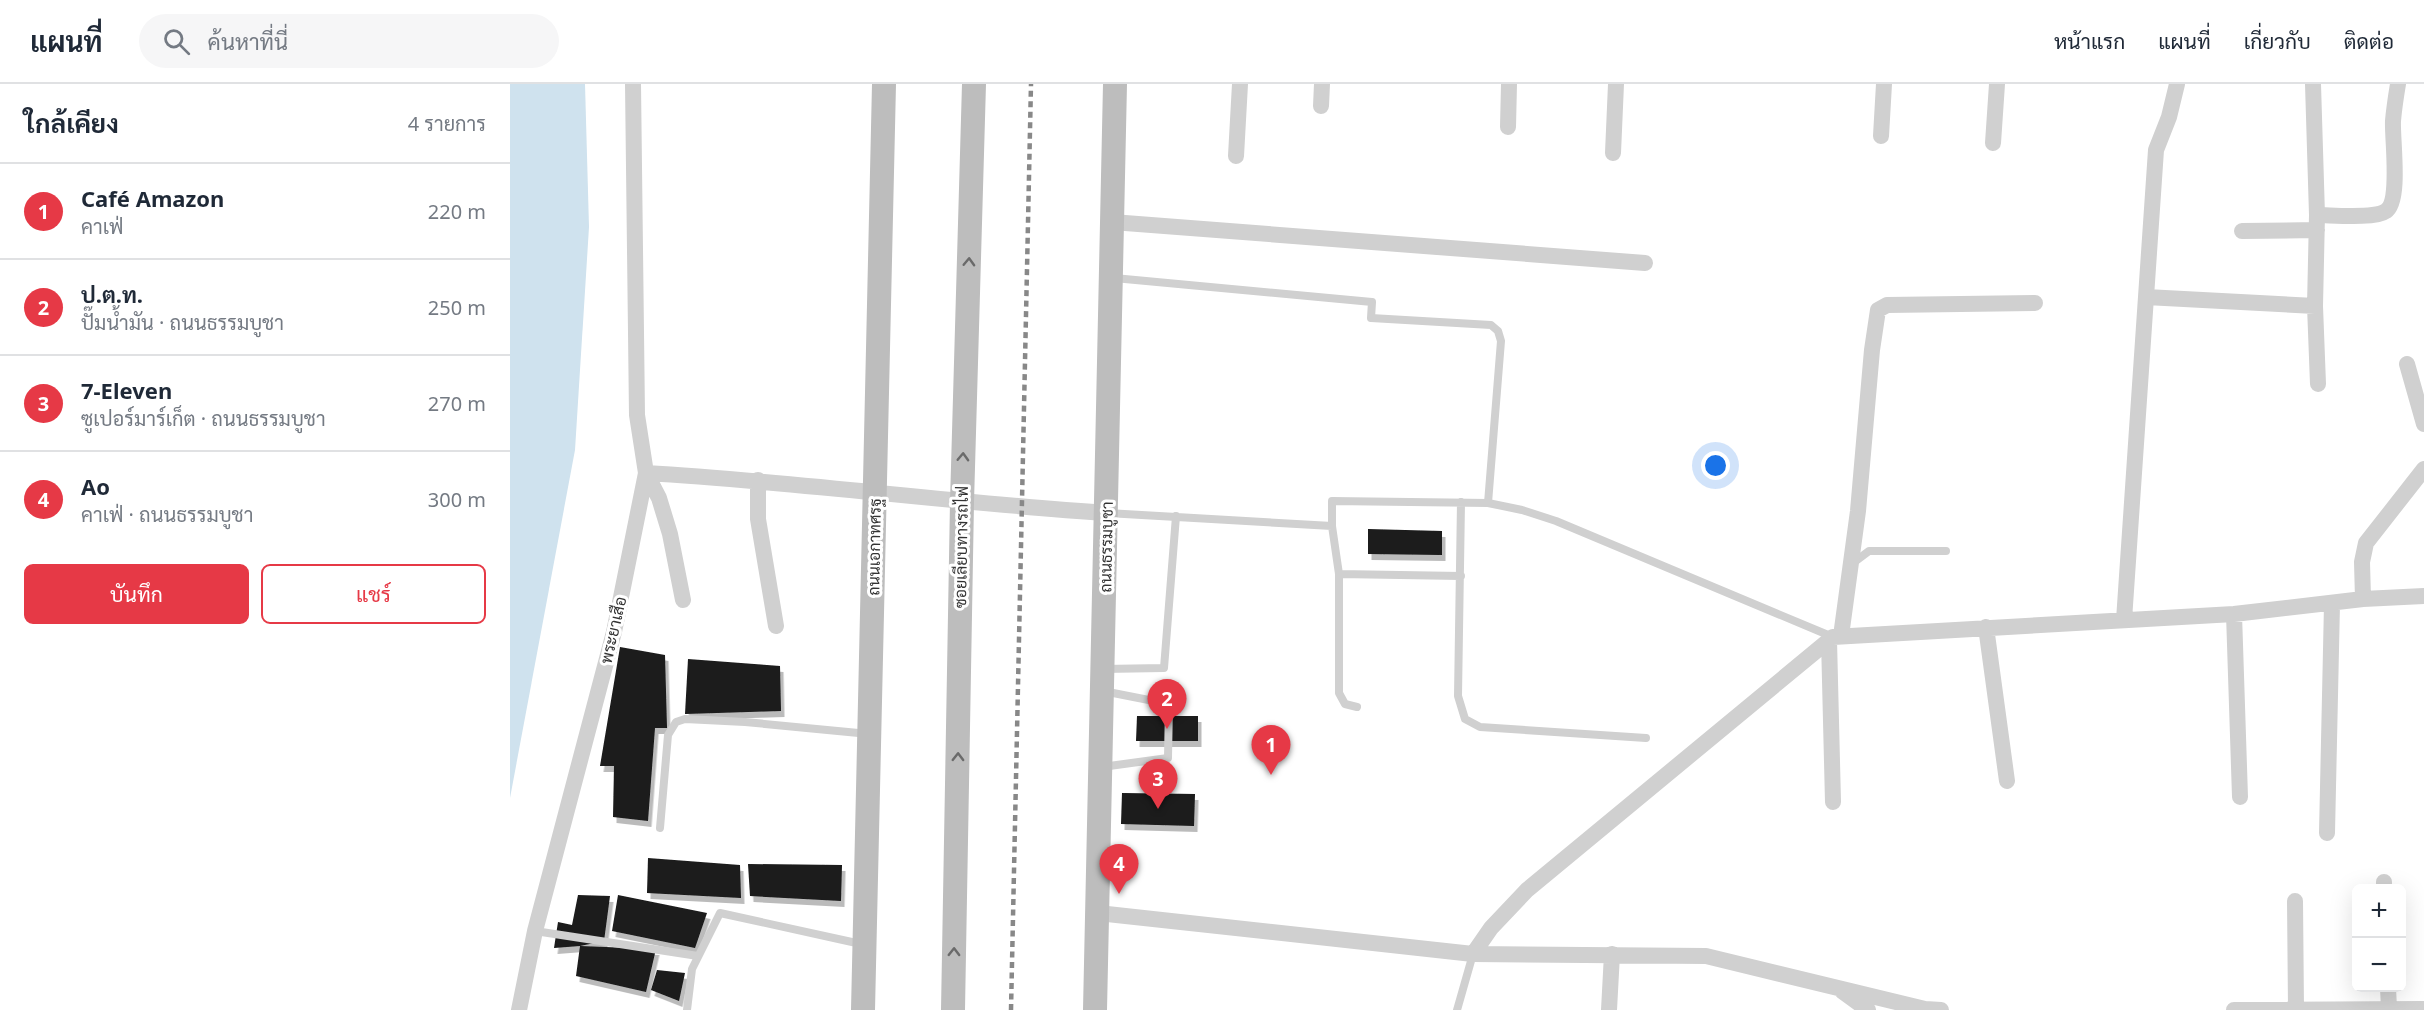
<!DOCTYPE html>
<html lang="th">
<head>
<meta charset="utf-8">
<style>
  body { margin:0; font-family:"Noto Sans",Sarabun,sans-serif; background:#f6f6f7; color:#1f2937 }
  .controls { position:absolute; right:18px; bottom:18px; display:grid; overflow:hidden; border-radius:9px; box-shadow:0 6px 24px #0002 }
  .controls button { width:54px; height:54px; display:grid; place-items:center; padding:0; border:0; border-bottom:2px solid #e0e1e3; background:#fff; color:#1f2937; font:30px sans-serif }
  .you { position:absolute; left:1206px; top:382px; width:21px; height:21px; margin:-15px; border:4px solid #fff; border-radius:50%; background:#1a73e8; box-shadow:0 0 0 9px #1a73e833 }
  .badge { display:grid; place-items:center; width:39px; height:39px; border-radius:50%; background:#e63946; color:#fff; font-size:20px; font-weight:700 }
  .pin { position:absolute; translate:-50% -50px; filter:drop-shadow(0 2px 3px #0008) }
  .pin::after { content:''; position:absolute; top:32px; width:21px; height:18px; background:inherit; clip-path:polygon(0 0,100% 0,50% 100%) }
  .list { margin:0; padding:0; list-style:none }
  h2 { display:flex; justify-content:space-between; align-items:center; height:78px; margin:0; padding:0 24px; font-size:26px }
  h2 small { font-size:20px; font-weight:400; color:#747a83 }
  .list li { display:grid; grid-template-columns:39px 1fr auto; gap:18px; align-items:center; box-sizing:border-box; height:96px; padding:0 24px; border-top:2px solid #e0e1e3 }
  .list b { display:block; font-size:22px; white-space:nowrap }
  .list p { margin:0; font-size:20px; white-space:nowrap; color:#747a83 }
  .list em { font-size:20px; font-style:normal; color:#747a83 }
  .actions { display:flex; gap:12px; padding:18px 24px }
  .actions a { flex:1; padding:14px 0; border:2px solid #e63946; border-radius:9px; text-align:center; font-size:21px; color:#e63946 }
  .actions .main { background:#e63946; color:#fff }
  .icon { flex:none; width:33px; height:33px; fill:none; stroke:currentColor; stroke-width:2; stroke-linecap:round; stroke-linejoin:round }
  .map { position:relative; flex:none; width:1914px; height:926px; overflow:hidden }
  header { display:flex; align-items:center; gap:36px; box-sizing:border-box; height:84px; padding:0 30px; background:#fff; border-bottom:2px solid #e0e1e3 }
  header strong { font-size:28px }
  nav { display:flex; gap:33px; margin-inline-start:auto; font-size:21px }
  .search { width:420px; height:54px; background:#f6f6f7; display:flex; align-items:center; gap:15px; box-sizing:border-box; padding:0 21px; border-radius:33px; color:#747a83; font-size:22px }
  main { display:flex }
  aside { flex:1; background:#fff }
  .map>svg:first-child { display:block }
</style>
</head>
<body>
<header>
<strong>แผนที่</strong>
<div class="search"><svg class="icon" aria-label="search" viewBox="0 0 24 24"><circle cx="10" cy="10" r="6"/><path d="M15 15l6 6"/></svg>ค้นหาที่นี่</div>
<nav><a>หน้าแรก</a><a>แผนที่</a><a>เกี่ยวกับ</a><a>ติดต่อ</a></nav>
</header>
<main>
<aside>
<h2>ใกล้เคียง<small>4 รายการ</small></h2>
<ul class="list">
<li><span class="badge">1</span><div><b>Café Amazon</b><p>คาเฟ่</p></div><em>220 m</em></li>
<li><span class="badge">2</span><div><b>ป.ต.ท.</b><p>ปั๊มน้ำมัน · ถนนธรรมบูชา</p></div><em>250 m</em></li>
<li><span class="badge">3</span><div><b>7-Eleven</b><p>ซูเปอร์มาร์เก็ต · ถนนธรรมบูชา</p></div><em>270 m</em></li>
<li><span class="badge">4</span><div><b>Ao</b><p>คาเฟ่ · ถนนธรรมบูชา</p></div><em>300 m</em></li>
</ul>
<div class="actions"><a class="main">บันทึก</a><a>แชร์</a></div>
</aside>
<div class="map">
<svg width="1914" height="926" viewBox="0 0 1914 926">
  <defs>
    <filter id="shadow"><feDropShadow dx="3.5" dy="6" stdDeviation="0" flood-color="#0004"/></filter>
  </defs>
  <rect width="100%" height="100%" fill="#fff"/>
  <!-- water -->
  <path fill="#cfe2ee" d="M0,0H75L79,143L65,366L0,714Z"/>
  <!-- building -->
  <path fill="#1a1a1a" filter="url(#shadow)" d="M858,445L932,447V471L858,470Z
    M110,563L155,571L157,644H145L138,737L103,733L104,682H90Z
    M178,575L270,582L271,627L175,630Z
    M627,632H688V657H626Z
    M612,709L685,710L684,742L611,740Z
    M138,774L230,781L231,814L137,809Z
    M238,780L332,781L331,817L240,812Z
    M68,811L100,812L94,857L70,862L146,865L136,908L66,892L70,862L44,864L48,838L62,841Z
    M108,811L197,829L185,864L102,847Z
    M147,886L175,889L169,917L141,906Z"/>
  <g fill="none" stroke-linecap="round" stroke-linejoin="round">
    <!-- lane -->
    <path stroke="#d0d0d0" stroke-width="8" d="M604,194L862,218L861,234L981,241L988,247L991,257L978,419
      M951,418L948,612L955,635L970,643L1136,654
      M597,429L822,442V417L978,419L1012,426L1046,437L1323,553
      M822,442L829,490V609L835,620L847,623
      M1343,479L1359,467H1436
      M829,490L951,492
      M593,585L654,584L666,432
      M592,683L658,674L659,620L593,607
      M150,744L158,651L166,638L175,635L235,638L359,650
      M25,847L188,872
      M177,926L182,885L210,829L351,860
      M947,926L963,870"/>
    <!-- street -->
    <path stroke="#d0d0d0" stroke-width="16" d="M123,0L127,331L136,389L149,414L160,450L173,516
      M811,22L812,0
      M998,43L999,0
      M1371,52L1374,0
      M1483,59L1487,0
      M1103,69L1106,0
      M726,72L730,0
      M1807,131C1822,131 1865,135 1876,127C1891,117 1882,55 1883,37C1884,25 1886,12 1888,0
      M602,138L1135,179
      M1732,147L1807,146
      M1636,213L1805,222L1807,131L1803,0
      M1805,222L1808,300
      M1897,280L1914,340
      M248,396V435L266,542
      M1853,515L1852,478L1856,459L1914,385
      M1724,530L1730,713
      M1614,536L1646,66L1659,33L1667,0
      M1476,543L1497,697
      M1331,552L1348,427L1362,266L1368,226L1377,221L1525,219
      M1319,556L1323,718
      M1817,749L1822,520
      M1874,798V804
      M1785,817L1786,925
      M588,829L963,870L1196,872L1415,925L1431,926
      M963,870L981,844L1017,806L1323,553L1724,530L1853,515L1914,512
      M1878,904L1879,924
      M1332,907L1358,926
      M9,926L25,847L104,548L136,389C290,398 443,419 597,429
      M1099,926L1102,870
      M1724,926L1914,925"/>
    <!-- secondary -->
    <path stroke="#bdbdbd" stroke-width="24" d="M353,926L374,0
      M443,926L452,418L464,0
      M585,926L605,0"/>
    <!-- rail -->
    <path stroke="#888" stroke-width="4.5" stroke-dasharray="6 4.5" stroke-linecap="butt" d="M501,926L521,0"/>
  </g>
  <!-- one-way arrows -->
  <defs><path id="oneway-chevron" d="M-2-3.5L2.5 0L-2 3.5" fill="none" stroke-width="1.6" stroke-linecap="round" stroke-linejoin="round" transform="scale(1.5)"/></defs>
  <g stroke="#6a6a6a">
    <use href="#oneway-chevron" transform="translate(459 178) rotate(-88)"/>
    <use href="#oneway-chevron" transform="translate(453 373) rotate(-88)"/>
    <use href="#oneway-chevron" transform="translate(448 673) rotate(-89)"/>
    <use href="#oneway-chevron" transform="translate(444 868) rotate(-89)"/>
  </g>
  <g text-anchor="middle" stroke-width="6" stroke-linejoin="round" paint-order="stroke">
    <!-- street labels -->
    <g font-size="16" fill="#333" stroke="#fff">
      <text transform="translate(364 463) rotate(-89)" y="6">ถนนเอกาทศรฐ</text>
      <text transform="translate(451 463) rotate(-89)" y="6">ซอยเลียบทางรถไฟ</text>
      <text transform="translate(596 463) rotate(-89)" y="6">ถนนธรรมบูชา</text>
      <text transform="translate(103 546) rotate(-77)" y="6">พระยาเสือ</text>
    </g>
  </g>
</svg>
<div class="controls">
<button>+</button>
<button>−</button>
</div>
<div class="you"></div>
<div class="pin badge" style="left:761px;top:691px">1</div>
<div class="pin badge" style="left:657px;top:645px">2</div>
<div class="pin badge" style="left:648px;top:725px">3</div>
<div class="pin badge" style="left:609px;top:810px">4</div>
</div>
</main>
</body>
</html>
